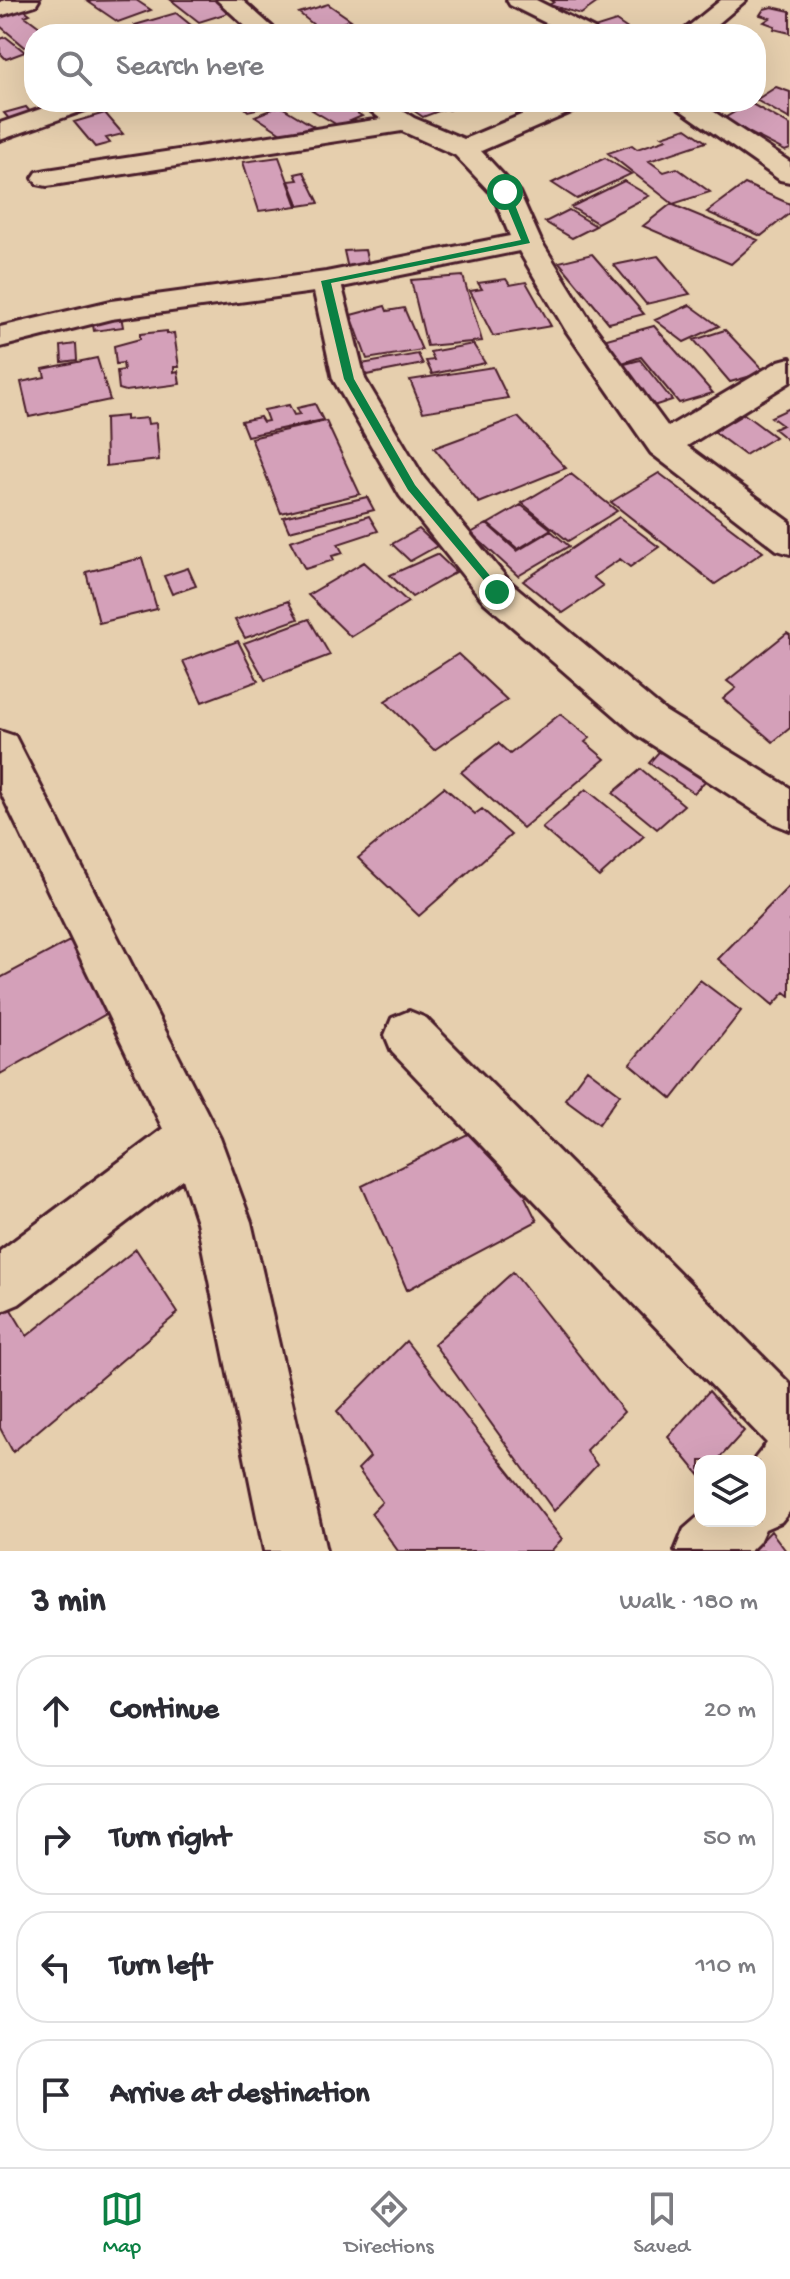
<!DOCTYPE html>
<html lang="en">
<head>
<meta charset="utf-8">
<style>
  body { margin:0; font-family:"Gochi Hand",sans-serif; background:#f7f7f7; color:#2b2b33 }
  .controls { position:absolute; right:24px; bottom:24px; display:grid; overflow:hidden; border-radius:16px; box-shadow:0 8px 32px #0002 }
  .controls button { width:72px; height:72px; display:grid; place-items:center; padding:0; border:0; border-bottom:2px solid #e1e1e2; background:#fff; color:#2b2b33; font:40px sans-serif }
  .stop { position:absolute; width:24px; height:24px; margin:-18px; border:6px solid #0b8043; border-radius:50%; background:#fff }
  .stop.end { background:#0b8043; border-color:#fff; box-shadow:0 2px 8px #0008 }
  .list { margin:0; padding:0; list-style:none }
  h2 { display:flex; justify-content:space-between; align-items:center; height:104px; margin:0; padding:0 32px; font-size:34px }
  h2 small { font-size:26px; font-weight:400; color:#7c7c81 }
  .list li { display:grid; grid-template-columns:52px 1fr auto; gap:24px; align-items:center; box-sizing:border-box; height:112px; margin:0 16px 16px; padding:0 16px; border:2px solid #e1e1e2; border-radius:32px }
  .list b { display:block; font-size:30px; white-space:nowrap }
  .list em { font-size:26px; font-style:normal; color:#7c7c81 }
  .icon { flex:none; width:44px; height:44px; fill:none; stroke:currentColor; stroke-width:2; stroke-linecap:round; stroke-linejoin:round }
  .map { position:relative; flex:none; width:790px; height:1551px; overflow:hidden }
  .search { position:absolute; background:#fff; box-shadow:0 8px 32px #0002; left:24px; right:24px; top:24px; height:88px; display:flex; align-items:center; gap:20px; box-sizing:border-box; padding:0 28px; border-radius:32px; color:#7c7c81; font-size:30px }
  .sheet { height:616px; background:#fff }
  nav { display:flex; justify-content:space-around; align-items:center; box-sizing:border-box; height:112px; border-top:2px solid #e1e1e2; background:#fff; font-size:22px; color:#7c7c81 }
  nav a { display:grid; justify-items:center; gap:4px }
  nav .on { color:#0b8043 }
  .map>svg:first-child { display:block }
</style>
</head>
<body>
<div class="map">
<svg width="790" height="1551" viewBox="0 0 790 1551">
  <rect width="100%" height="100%" fill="#e6cfae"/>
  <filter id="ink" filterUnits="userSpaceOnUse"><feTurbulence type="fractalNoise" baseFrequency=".0125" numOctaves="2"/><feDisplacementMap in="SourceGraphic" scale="16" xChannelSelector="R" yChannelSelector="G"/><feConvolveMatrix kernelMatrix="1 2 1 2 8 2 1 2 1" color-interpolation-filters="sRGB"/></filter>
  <g filter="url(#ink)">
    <!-- building -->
    <path fill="#d4a0b9" stroke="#4a1f2b" stroke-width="2" d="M136,0L151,10L118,22L87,1Z
      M171,0H221L231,12L199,22Z
      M601,0L581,14L549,5L554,2L551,0Z
      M328,4L351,20L320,30L299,13Z
      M772,7L790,11V33L774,29L775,26L764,22L770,18L760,15L764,9Z
      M23,9L30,14L25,16L41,28L53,25L64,34H34V51L31,52L0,26V13Z
      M176,13L202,34H146L135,25Z
      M616,21L635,34H603L594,28Z
      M6,37L25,52L6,59L0,53V39Z
      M776,87L790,92V119L756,100Z
      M239,102H287L248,111Z
      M330,102H338L362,116L339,126L312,110Z
      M401,102H434L444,109L423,117Z
      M436,102H487L472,108L465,104L449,110Z
      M750,103L790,125V149L785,151L723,119Z
      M280,106L313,126L284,135L255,116Z
      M26,107L32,114L10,120L4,113Z
      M105,113L123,134L106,138L110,143L95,147L74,122Z
      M686,128L706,142L649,161L664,172L677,168L710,192L673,204L608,153L632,145L637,149L667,139L662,136Z
      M279,157L297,206L259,211L243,162Z
      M605,158L631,174L577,199L552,183Z
      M304,172L319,203L299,206L289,181L298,180L295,174Z
      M624,181L649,196L597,223L571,207Z
      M745,184L790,204V213L761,236L707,212Z
      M671,204L758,240L731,264L643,226Z
      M569,210L596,226L572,238L545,222Z
      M365,250L369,267L348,269L344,251Z
      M592,254L644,314L609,323L559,262Z
      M658,256L690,294L646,304L614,265Z
      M463,276L482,341L427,346L411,280Z
      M506,279L510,285L526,282L551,326L493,336L470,291L482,289L478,283Z
      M690,305L719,326L684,342L655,320Z
      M385,306L387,311L404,308L422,350L367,359L351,315Z
      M121,316L123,327L94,331L92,320Z
      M654,326L713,393L679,403L641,357L622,363L603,340Z
      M725,330L765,372L730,382L694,340Z
      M167,331V334L174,333L179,367H174V372L178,371L180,384L126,391L119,389L117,371L124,370L123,363L116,364L114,346L140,339V334Z
      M76,344L77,360L62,362L61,346Z
      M473,344L485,363L432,374L426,361L434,360L430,352Z
      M418,354L423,364L361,376L356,365Z
      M97,358L110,400L29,417L21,382L45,377L43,369Z
      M640,360L672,400L653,406L621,365Z
      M493,367L508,398L423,412L410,380Z
      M315,404L323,420L247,436L241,421L260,417L263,422L268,421L264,410L289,405L294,415L300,414L297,408Z
      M790,408V442L774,429L782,425L771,417Z
      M744,414L775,437L745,455L714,432Z
      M126,416V420L147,418L148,424L156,423L159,460L106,466L105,418Z
      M518,417L566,468L479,503L434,448Z
      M326,421L360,494L281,513L251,438Z
      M659,473L763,552L715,584L611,502Z
      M571,474L617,511L568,541L522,503Z
      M367,497L374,510L289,531L283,517Z
      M521,505L551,529L518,549L488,524Z
      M369,516L378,531L338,544L343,553L332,556L334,560L305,569L290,541Z
      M619,517L659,547L630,567L620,559L593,577L603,586L563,613L523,581Z
      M487,524L517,551L551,531L569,546L518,576L471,533Z
      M419,529L437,546L410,561L392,544Z
      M437,554L456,572L412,597L390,575Z
      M142,558L157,609L99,623L86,572Z
      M364,562L408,602L351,637L308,595Z
      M188,568L196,586L172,594L164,576Z
      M288,601L298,619L245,638L235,620Z
      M309,619L330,655L265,680L244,643Z
      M787,633L790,635V728L773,742L723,699L736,688L727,681Z
      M238,641L258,681L202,702L183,661Z
      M458,654L507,700L434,750L385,701Z
      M560,714L590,738L585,742L605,759L523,828L461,772L498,743L510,754Z
      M665,745L711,775L694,793L649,763Z
      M641,769L684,805L657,829L613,793Z
      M444,787L475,814L482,809L511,835L419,916L358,858Z
      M586,789L644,836L599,877L542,828Z
      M790,885V996L785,992L773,1005L718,959Z
      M75,938L113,1010L0,1074V978Z
      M700,980L741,1011L672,1099L630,1064Z
      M587,1069L620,1094L599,1124L565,1099Z
      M482,1127L536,1191L525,1197L537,1221L407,1290L362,1186Z
      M136,1249L178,1313L13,1452L0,1428V1316L10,1308L27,1336Z
      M513,1272L624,1412L586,1450L597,1465L554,1511L434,1344Z
      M406,1341L562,1539L551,1551H398L371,1513L382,1502L358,1469L370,1457L337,1411Z
      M709,1391L744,1431L717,1461H700V1476L668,1437Z
      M771,1531L786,1551H752Z"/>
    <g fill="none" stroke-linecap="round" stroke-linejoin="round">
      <defs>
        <path id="minor" d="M5,0H39L36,5L0,16V2Z
          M217,0H242L280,34H254Z
          M507,0H536L594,29L598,34H568L510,5Z
          M721,0H746L706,34H679Z
          M61,102H98L94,107L0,140V123Z
          M359,102H389L414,118L464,139L552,102H587L583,107L481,151L519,192L541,241L593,325L668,427L779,361L790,358V382L687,446L790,522V554L777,550L651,453L565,329L519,251L342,287L365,379L424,478L510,582L665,711L790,788V830L775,824L637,735L484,602L400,496L333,379L314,292L111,319L0,347V327L111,301L326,272L510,236L493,195L455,155L402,131L47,186L37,184L33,178L37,172L47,170L381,119Z
          M669,102H699L790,162V182L780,180Z
          M0,731L15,736L220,1138L251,1222L326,1551H264L197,1222L183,1179L19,1304L0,1312V1251L163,1129L0,791Z
          M409,1011L426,1018L790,1384V1511L781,1522L765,1529L759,1542L750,1551H675L684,1529L700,1515V1521H760V1461H753L767,1443L392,1052L385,1035L392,1018Z"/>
      </defs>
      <!-- minor casing -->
      <use href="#minor" stroke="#4a1f2b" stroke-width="6"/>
      <!-- minor -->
      <use href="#minor" fill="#e6cfae" fill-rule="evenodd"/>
    </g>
  </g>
  <!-- route -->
  <path fill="#0b8043" d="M505,189L510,192L530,243L331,283L354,379L415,485L501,589L502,592L497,596L408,490L344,379L321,281L521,240L501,192Z"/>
</svg>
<div class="controls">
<button><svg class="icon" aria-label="layers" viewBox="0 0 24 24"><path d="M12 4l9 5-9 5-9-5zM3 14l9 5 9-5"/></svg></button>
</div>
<div class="stop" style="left:505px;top:192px"></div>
<div class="stop end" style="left:497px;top:592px"></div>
<div class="search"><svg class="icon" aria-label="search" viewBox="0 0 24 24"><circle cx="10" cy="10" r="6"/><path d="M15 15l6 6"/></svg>Search here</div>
</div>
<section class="sheet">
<h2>3 min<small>Walk · 180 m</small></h2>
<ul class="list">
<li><svg class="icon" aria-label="ahead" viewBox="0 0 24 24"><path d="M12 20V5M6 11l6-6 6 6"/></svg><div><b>Continue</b></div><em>20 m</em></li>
<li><svg class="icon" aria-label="right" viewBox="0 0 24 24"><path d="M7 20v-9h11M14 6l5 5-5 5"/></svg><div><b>Turn right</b></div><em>50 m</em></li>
<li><svg class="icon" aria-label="left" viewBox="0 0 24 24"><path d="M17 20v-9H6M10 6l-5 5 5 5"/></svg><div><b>Turn left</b></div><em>110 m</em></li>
<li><svg class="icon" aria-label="arrive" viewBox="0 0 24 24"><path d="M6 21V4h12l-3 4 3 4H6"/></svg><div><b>Arrive at destination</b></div></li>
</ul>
</section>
<nav>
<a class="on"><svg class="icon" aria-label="map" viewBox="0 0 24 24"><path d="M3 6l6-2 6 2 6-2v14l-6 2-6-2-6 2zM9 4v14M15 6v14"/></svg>Map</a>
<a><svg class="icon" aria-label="directions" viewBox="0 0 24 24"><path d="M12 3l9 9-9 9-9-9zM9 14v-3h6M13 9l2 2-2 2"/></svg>Directions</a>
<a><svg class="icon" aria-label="saved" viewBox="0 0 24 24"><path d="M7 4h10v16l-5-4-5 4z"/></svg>Saved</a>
</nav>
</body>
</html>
